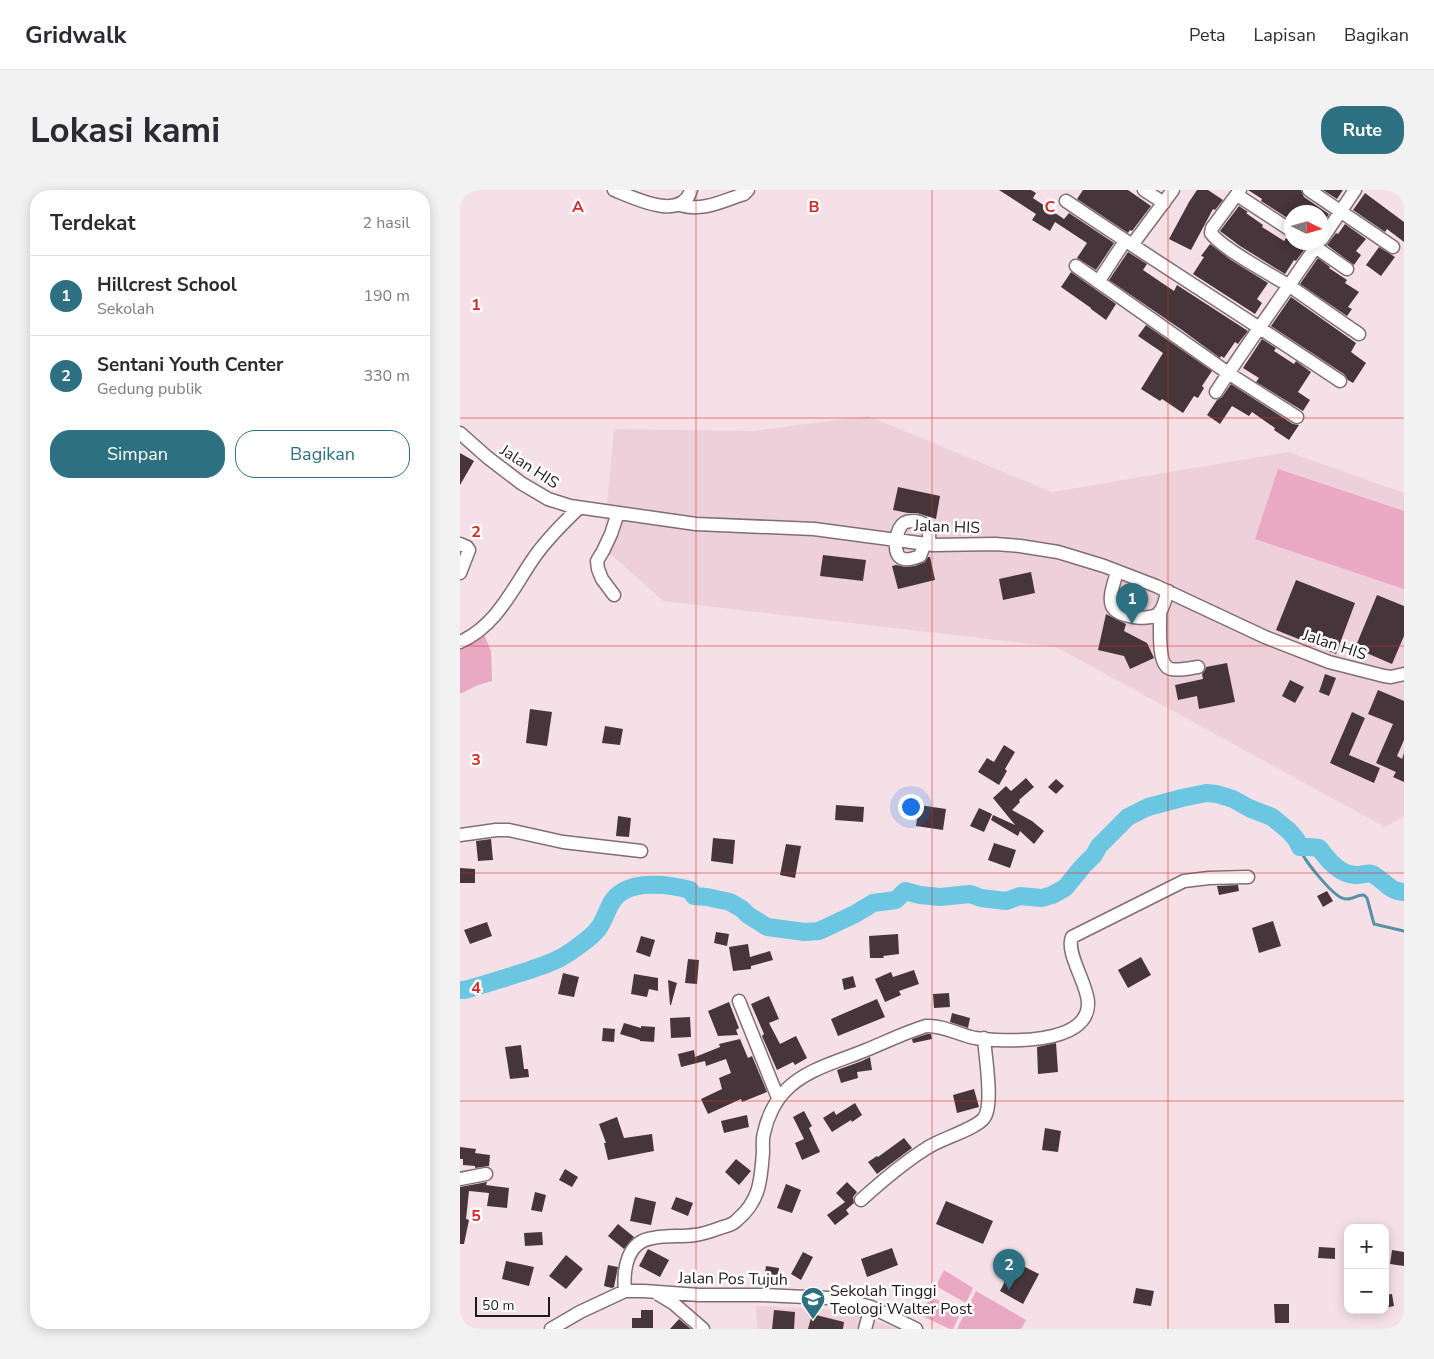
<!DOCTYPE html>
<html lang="id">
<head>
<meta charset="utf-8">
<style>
  body { margin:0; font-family:"Nunito Sans",sans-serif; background:#f2f2f3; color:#2b2b33 }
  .controls { position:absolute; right:15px; bottom:15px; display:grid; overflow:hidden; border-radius:10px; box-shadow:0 2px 12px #0003 }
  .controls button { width:45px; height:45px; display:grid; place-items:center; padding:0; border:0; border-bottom:1px solid #e1e1e2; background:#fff; color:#2b2b33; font:25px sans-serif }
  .compass { position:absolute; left:824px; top:15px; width:45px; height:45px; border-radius:50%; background:#fff; box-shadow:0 2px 12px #0003; rotate:95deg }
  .scale { position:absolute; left:15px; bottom:12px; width:75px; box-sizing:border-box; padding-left:5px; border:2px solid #20191b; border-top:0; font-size:14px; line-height:18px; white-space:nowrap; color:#20191b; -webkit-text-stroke:4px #fff; paint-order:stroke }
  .you { position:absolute; left:450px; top:616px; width:18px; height:18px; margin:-12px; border:4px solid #fff; border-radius:50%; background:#1a73e8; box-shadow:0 0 0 8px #1a73e833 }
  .badge { display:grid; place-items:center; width:32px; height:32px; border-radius:50%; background:#2d7082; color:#fff; font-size:16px; font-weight:700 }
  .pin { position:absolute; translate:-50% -41px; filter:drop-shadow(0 1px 2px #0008) }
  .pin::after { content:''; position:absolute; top:26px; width:18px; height:15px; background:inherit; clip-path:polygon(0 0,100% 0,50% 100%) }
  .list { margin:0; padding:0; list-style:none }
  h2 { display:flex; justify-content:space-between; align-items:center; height:65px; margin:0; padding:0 20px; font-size:21px }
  h2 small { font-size:16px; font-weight:400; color:#7c7c81 }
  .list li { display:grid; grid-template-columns:32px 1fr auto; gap:15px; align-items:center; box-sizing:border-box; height:80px; padding:0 20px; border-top:1px solid #e1e1e2 }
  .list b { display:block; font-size:19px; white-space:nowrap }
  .list p { margin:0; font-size:16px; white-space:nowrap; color:#7c7c81 }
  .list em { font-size:16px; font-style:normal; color:#7c7c81 }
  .actions { display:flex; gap:10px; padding:15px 20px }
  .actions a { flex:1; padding:11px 0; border:1px solid #2d7082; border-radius:20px; text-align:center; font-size:18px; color:#2d7082 }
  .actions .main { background:#2d7082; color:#fff }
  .map { position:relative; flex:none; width:944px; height:1139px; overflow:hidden; border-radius:20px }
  header { display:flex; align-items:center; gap:30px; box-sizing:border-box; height:70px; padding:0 25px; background:#fff; border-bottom:1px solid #e1e1e2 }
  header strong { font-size:24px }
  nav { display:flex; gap:28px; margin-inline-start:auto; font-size:18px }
  .intro { display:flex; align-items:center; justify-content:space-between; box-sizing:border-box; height:120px; padding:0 30px }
  h1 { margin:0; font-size:35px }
  .button { padding:12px 22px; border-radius:20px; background:#2d7082; color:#fff; font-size:18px; font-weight:700 }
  main { display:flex; gap:30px; padding:0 30px }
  aside { flex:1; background:#fff; border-radius:20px; box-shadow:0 2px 12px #0003 }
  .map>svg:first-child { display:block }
</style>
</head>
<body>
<header>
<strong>Gridwalk</strong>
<nav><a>Peta</a><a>Lapisan</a><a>Bagikan</a></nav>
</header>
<div class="intro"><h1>Lokasi kami</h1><a class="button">Rute</a></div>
<main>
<aside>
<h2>Terdekat<small>2 hasil</small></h2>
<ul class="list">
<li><span class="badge">1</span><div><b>Hillcrest School</b><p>Sekolah</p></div><em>190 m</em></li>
<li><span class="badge">2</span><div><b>Sentani Youth Center</b><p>Gedung publik</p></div><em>330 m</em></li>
</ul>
<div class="actions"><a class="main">Simpan</a><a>Bagikan</a></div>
</aside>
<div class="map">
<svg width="944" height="1139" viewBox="0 0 944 1139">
  <rect width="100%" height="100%" fill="#f5e0e7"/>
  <!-- built -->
  <path fill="#edd0da" d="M408,226L592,302L829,262L944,303V626L925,637L596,457L203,411L143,357L154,239L292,241Z
    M296,1116L380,1120L439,1139H297Z"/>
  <!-- green -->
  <path fill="#e9a9c2" d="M818,279L944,321V399L795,349Z
    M20,435L31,461L32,491L18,495L0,504V448Z
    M484,1080L513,1098L506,1113L476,1096Z
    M516,1101L566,1130L561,1139H497Z
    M470,1106L501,1122L493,1139H490L460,1125Z"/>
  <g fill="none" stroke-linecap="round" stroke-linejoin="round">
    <!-- stream -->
    <path stroke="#5492a6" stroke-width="3" d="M840,657C841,668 872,704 882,708C891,712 896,704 904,705L907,708L914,734L944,741"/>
    <!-- river -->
    <path stroke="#6bc6e1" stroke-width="18" d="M0,800H4C26,794 48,787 70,780C81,776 92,773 102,767C111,762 132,747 138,739C145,730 147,718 154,709C170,689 209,694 230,700L234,706L247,707L270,712L282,719L288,725L307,737L345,742L359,741L395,724L413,713L436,710L445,701L460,705L480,707L510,704L521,708L546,711L560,706L582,708L592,705L605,698L623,676L634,665L639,656L668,627L688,617L722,608L746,603L757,604L773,609L789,618L812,627L829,641L836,649L840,657H849L859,658C868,670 879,684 895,685C902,686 908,681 914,685C926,692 929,701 944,702"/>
  </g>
  <!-- building -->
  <path fill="#46363c" d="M539,0H571L576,3L573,8L604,29L609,23L654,53L636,80L617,68L627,53L595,32L590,41L572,30L576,24Z
    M623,0H668L691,16L672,41L670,40L668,43L617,9Z
    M737,0H748L763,10L755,20L753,19L731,60L709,49L729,12Z
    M788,0H841L844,7L869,24L862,35V22H832V31L801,11L802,9Z
    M863,0H883L877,9Z
    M905,3L944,32V52L927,39L925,42L893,20Z
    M779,16L788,22L786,23L803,35L802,37L824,51L826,48L844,60L836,71L834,70L825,84L780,56L760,41Z
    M885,34L906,49L896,61L901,65L894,75L867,55L876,43L878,44Z
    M750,54L771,70L808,93L797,109L802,113L795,124L733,84L744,67L741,66Z
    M919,57L935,67L921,86L906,75Z
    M668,62L687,74L683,80L714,101L717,95L788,141L780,151L778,154L775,152L764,168L761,166L760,168L722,140L649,90Z
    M858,68L870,77L869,78L887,90L885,93L899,102L888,117L892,119L887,126L840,94Z
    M611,82L656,114L646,130L631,119V118L601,97Z
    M831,107L896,153L891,162L906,173L893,193L888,190L884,184L811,136Z
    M686,135L752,181L742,196L744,198L738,208L734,206L723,223L702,209L700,211L681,199L703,163L678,146Z
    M802,149L816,158L814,161L834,174L836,171L851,182L838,202L850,210L843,221L796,192L799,188L783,178Z
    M771,194L833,234L839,235L829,250L814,240L815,238L792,222L789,226L772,216L760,234L747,225L757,210L762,207Z
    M0,263L14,271L0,295Z
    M438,297L480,306L476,329L457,323H448L433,320Z
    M363,365L406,370L403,391L360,386Z
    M468,367H470L475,390L438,399L432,376L436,375L445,377L455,376L465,372Z
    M571,382L575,403L543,410L539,389Z
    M836,390L895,413L876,464L816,440Z
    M917,405L944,416V446L932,474L895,458Z
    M646,424L666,434L664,441L687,453L694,468L670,479L664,466L638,460Z
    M767,473L775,512L739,519L737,506L718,510L715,495L743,489L742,484L745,480L746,477Z
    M865,484L876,488L869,506L859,502Z
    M830,490L844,497L835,513L822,506Z
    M918,500L944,511V550L937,566L942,569L944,563V592L933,587L936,582L916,573L933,534L908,524Z
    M70,519L92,522L87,556L66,553Z
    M892,522L905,528L889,565L920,578L914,593L870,573Z
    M145,536L163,539L160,555L142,553Z
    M544,555L555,562L545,579L547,581L539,595L518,582L527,568L534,572Z
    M566,588L574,597L559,610L560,612L552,620L572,631L584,641L574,654L560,641L558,646L531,630L533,625L555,635L533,608L546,596L551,601Z
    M596,589L604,596L596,604L588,597Z
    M376,615L404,617L403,632L375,630Z
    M459,615L486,619L483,640L456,636Z
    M519,618L532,624L524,642L510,636Z
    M158,626L171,628L169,647L156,646Z
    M253,648L275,650L273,674L251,671Z
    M31,649L33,670L18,671L16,651Z
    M534,653L556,660L550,678L528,670Z
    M326,654L341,656L335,688L320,685Z
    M0,678L15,679V693H0Z
    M778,695L779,701L759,705L757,696Z
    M867,701L873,711L863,717L857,706Z
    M813,731L821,756L799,763L792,738Z
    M27,732L32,746L10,754L4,740Z
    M256,742L269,744L267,756L254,753Z
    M438,744L439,764L423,766L424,768H410L409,746Z
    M181,746L195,750L190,767L176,762Z
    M288,754L290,767L310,761L313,770L291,776V779L273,781L269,757Z
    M681,767L691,785L668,798L658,780Z
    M228,769L239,770L237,794L225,793Z
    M454,780L459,794L439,801L441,805L425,812L415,789L431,782L433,787Z
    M103,783L119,787L114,807L98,804Z
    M174,784L198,788V801L189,799L187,807L171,804Z
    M393,786L396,797L384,800L382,789Z
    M208,790L217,793L211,815H210Z
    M489,803L490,817L474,818L473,804Z
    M309,806L319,829L309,833L320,854L336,846L347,868L335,875L333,872L317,880L302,846L304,844L291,814Z
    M417,809L425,827L378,846L371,829Z
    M269,812L279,838L276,840L278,845L258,846L248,821Z
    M492,823L510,828L508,838L490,832Z
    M230,827L231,847L211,848L210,828Z
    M164,833L181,838V836L195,837L194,852L180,851V850L160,844Z
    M143,838L155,839L154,852L142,851Z
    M467,844H471L472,849L453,853L452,849Z
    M280,849L288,868L292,866L307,902L282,912L281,909L248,924L241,909L262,899L259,888L271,883L266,869L246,876L245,871L221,877L218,864L234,860L235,867L260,857L259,854Z
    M596,853L598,882L578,884L577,857Z
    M61,855L64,879H68L69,887L50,889L45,857Z
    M410,867L412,880L397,882L398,888L381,893L377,880L402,871Z
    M514,899L519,917L497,923L493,905Z
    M395,913L402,925L392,932L391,930L372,942L363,928L374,921L376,925Z
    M344,921L352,936L349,938L360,962L342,970L335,953L344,949L333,927Z
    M287,925L289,937L264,943L261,931Z
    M157,927L164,948L192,944L194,961L148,970L144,953H146L139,934Z
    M585,938L601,941L598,962L582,960Z
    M444,948L452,958L417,984L408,972L417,966L418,967Z
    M0,957L16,959L15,963L30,965L29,976L15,978V976L3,975V969H0Z
    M276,969L291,981L279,995L265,982Z
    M105,979L118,987L112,997L99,990Z
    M27,992L26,995L49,998L47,1018L27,1016L29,1003L9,1001L6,1029L9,1030L4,1054H0V997Z
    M387,992L397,1002L393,1007L394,1013L386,1020L389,1024L375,1035L367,1025L385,1012L376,1003Z
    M326,994L341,1000L332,1023L317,1018Z
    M75,1002L86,1005L82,1022L71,1020Z
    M175,1007L196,1012L191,1035L170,1031Z
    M216,1007L233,1013L228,1026L211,1019Z
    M486,1011L533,1031L523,1054L476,1034Z
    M158,1034L174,1047L164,1059L148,1046Z
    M82,1042L83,1055L65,1056L64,1043Z
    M859,1057L875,1058V1069L858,1068Z
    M432,1058L438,1075L407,1087L401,1069Z
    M188,1059L209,1070L200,1087L179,1076Z
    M932,1060L944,1062V1076L930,1074Z
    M343,1062L353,1067L341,1090L331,1084Z
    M106,1065L123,1079L106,1099L89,1086Z
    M46,1071L74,1077L69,1096L42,1089Z
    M555,1072L579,1084L563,1114L540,1101Z
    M148,1075L158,1077L154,1097L152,1098L144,1096Z
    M306,1076L319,1078L317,1093L304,1091Z
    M676,1098L694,1101L691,1116L673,1113Z
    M932,1104L934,1116L925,1118V1105Z
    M814,1114H829V1133H815Z
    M181,1120H193V1138H172V1128H181Z
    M314,1120L335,1122L334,1139H312Z
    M352,1124L384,1132L383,1139H348Z
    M219,1129L231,1139H210Z"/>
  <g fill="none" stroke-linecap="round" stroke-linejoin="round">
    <defs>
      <path id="minor" d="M154,0C174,8 222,32 231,0
        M684,0L704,13
        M780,0L752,38L751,43C761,58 810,84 828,95C852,111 875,128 899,144
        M849,0L933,57
        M777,5L832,41
        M606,11C696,72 789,130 880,191
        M220,15C243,22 262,11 284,4L288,0
        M862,49L895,0
        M848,52L887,79
        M672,55L713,0
        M616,76L768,183L837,227
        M638,92L665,51
        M756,202C789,151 825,102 859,52
        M0,243L27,267L61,293L88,309L110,316L236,334L354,339L474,355L535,354L560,356L598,362L644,376L696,396L805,447L869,472L924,486L931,487L944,484
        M465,353L460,366C455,368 446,371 441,368C432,363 436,338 444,333C447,331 452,331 455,331C469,333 470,342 469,354
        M0,354L7,357L9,360L0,383
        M657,381C655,391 648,406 652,416C657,427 690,432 699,423C704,418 705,408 708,401
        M154,405L142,389L138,379L137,371L143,361L151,344L158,323
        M700,421C701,434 696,476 711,479C719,481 730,478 738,477
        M0,452C36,436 52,400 73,369C86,350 102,334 119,318
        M0,645L36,640H49L103,652L181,661
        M279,811L318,908
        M0,989L26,984
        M401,1010C422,991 443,973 467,958C480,949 516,939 524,928C534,915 525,865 524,848
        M165,1101C163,1079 167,1051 193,1048C207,1045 221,1047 235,1045C244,1044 252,1041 260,1038C266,1036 273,1035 277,1030C300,1011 301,990 303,962C303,956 302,949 304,943C307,928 315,911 326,900C346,879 380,871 406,860C426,852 446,842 466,836C483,835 499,845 515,848C542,852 629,856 628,813C628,795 605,762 612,747L724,691L749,688L788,687
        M198,1104L213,1113L243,1139
        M91,1139L120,1122L165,1101H184L239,1105H303L368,1108L386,1110L411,1117L456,1139
        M405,1139L411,1117"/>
    </defs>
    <!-- minor casing -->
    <use href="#minor" stroke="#806e74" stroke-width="15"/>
    <!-- minor -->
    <use href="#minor" stroke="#fff" stroke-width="12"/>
  </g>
  <!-- grid -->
  <path fill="none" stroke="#d62828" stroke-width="1" stroke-opacity="0.55" d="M236,0V1139M472,0V1139M708,0V1139M0,228H944M0,456H944M0,683H944M0,911H944"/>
  <!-- icons -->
  <defs>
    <symbol id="university-pin" viewBox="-11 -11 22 30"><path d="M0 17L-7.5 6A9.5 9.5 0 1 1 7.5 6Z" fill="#2d7082" stroke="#fff"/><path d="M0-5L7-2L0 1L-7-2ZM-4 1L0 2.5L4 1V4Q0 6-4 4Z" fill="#fff"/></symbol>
  </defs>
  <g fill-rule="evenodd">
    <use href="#university-pin" x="339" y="1095" width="28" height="38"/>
  </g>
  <g text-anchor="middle" stroke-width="5" stroke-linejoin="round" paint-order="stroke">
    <!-- street labels -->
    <g font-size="16" fill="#20191b" stroke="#fff">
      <text transform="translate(70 276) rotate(33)" y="6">Jalan HIS</text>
      <text transform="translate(487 336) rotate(2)" y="6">Jalan HIS</text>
      <text transform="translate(875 454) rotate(18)" y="6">Jalan HIS</text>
      <text transform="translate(273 1088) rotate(1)" y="6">Jalan Pos Tujuh</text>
    </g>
    <!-- poi labels -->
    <g font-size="16" fill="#20191b" stroke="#fff" text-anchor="start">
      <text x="370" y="1106">Sekolah Tinggi<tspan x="370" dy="18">Teologi Walter Post</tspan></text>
    </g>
  </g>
  <g font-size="16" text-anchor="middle" font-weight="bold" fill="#d62828" stroke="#fff" stroke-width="5" stroke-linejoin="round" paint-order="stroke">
    <text x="118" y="22">A</text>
    <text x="354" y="22">B</text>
    <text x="590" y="22">C</text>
    <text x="16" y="120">1</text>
    <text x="16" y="347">2</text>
    <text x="16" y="575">3</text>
    <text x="16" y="803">4</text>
    <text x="16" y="1031">5</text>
  </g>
</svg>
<div class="controls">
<button>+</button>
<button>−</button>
</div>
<svg class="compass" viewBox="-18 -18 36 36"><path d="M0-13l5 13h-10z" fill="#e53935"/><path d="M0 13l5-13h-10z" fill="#7c7c81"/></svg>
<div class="scale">50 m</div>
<div class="you"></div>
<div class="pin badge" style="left:672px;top:434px">1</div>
<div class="pin badge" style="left:549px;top:1100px">2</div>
</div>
</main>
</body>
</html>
